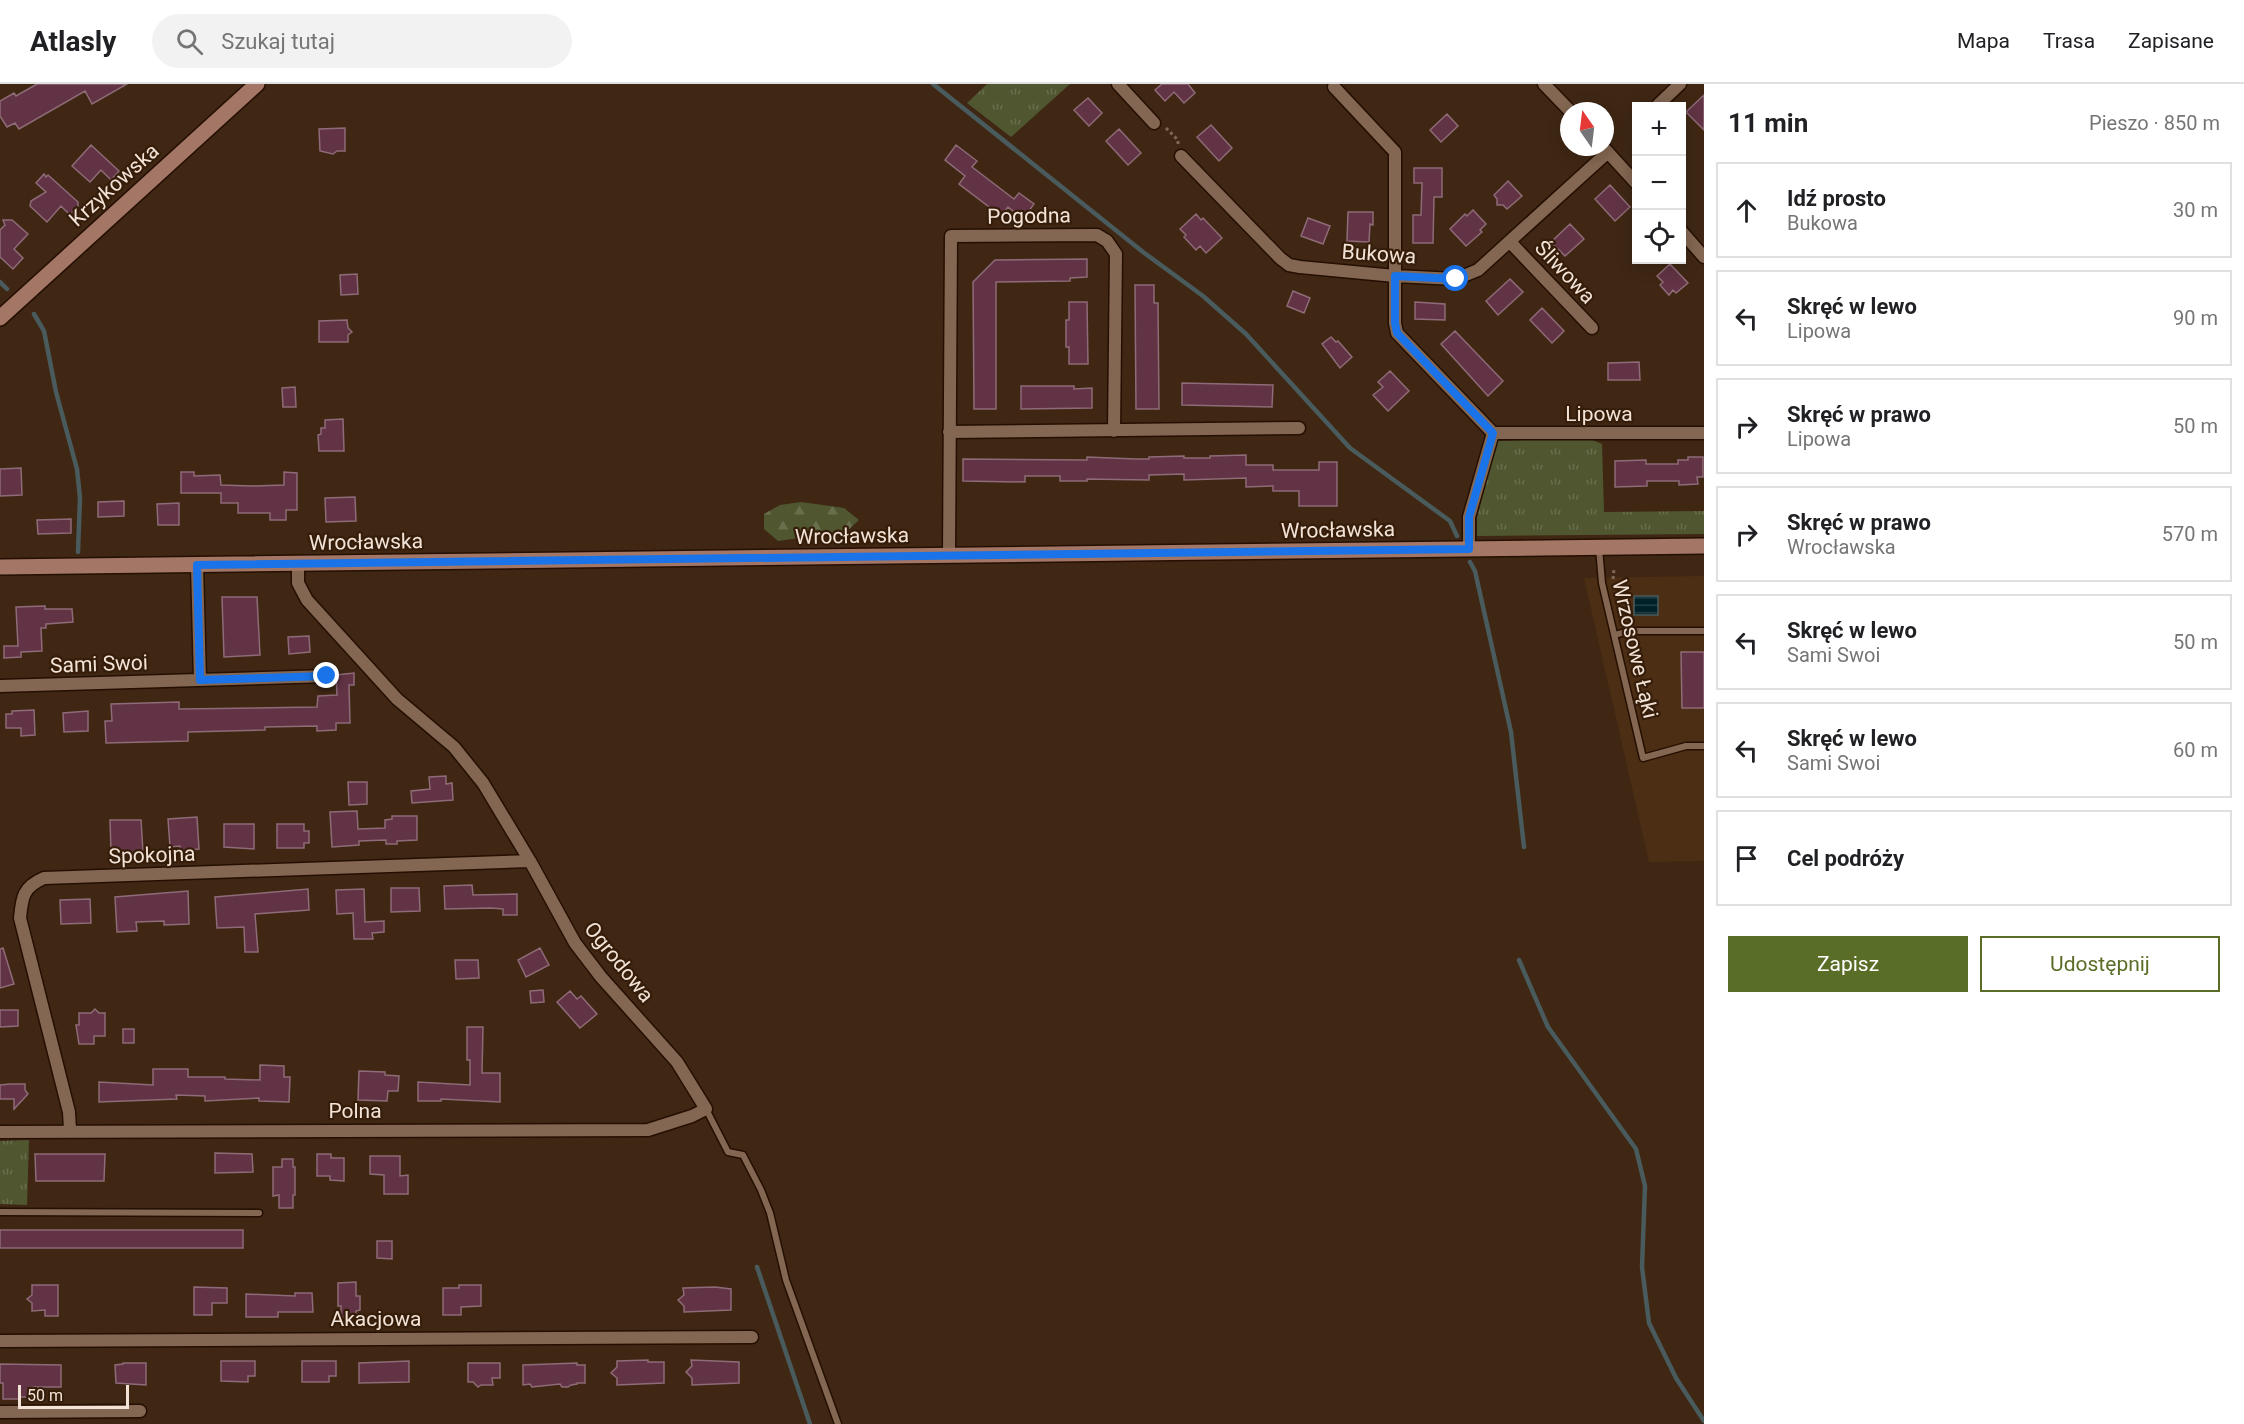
<!DOCTYPE html>
<html lang="pl">
<head>
<meta charset="utf-8">
<style>
  body { margin:0; font-family:Roboto,sans-serif; background:#f2f2f2; color:#202124 }
  .controls { position:absolute; right:18px; top:18px; display:grid; overflow:hidden; border-radius:0px; box-shadow:0 3px 15px #0003 }
  .controls button { width:54px; height:54px; display:grid; place-items:center; padding:0; border:0; border-bottom:2px solid #e0e0e0; background:#fff; color:#202124; font:30px sans-serif }
  .compass { position:absolute; left:1560px; top:18px; width:54px; height:54px; border-radius:50%; background:#fff; box-shadow:0 3px 15px #0003; rotate:346deg }
  .scale { position:absolute; left:18px; bottom:15px; width:111px; box-sizing:border-box; padding-left:6px; border:3px solid #f3e3d7; border-top:0; font-size:16px; line-height:21px; white-space:nowrap; color:#f3e3d7; -webkit-text-stroke:4px #351d0a; paint-order:stroke }
  .stop { position:absolute; width:18px; height:18px; margin:-14px; border:4px solid #1a73e8; border-radius:50%; background:#fff }
  .stop.end { background:#1a73e8; border-color:#fff; box-shadow:0 2px 6px #0008 }
  .list { margin:0; padding:0; list-style:none }
  h2 { display:flex; justify-content:space-between; align-items:center; height:78px; margin:0; padding:0 24px; font-size:26px }
  h2 small { font-size:20px; font-weight:400; color:#757577 }
  .list li { display:grid; grid-template-columns:39px 1fr auto; gap:18px; align-items:center; box-sizing:border-box; height:96px; margin:0 12px 12px; padding:0 12px; border:2px solid #e0e0e0; border-radius:0px }
  .list b { display:block; font-size:22px; white-space:nowrap }
  .list p { margin:0; font-size:20px; white-space:nowrap; color:#757577 }
  .list em { font-size:20px; font-style:normal; color:#757577 }
  .actions { display:flex; gap:12px; padding:18px 24px }
  .actions a { flex:1; padding:14px 0; border:2px solid #5a6d27; border-radius:0px; text-align:center; font-size:21px; color:#5a6d27 }
  .actions .main { background:#5a6d27; color:#fff }
  .icon { flex:none; width:33px; height:33px; fill:none; stroke:currentColor; stroke-width:2; stroke-linecap:round; stroke-linejoin:round }
  .map { position:relative; flex:none; width:1704px; height:1340px; overflow:hidden }
  header { display:flex; align-items:center; gap:36px; box-sizing:border-box; height:84px; padding:0 30px; background:#fff; border-bottom:2px solid #e0e0e0 }
  header strong { font-size:28px }
  nav { display:flex; gap:33px; margin-inline-start:auto; font-size:21px }
  .search { width:420px; height:54px; background:#f2f2f2; display:flex; align-items:center; gap:15px; box-sizing:border-box; padding:0 21px; border-radius:33px; color:#757577; font-size:22px }
  main { display:flex }
  aside { flex:1; background:#fff }
  .map>svg:first-child { display:block }
</style>
</head>
<body>
<header>
<strong>Atlasly</strong>
<div class="search"><svg class="icon" aria-label="search" viewBox="0 0 24 24"><circle cx="10" cy="10" r="6"/><path d="M15 15l6 6"/></svg>Szukaj tutaj</div>
<nav><a>Mapa</a><a>Trasa</a><a>Zapisane</a></nav>
</header>
<main>
<div class="map">
<svg width="1704" height="1340" viewBox="0 0 1704 1340">
  <defs>
    <pattern id="grass-tufts" width="24" height="20" patternUnits="userSpaceOnUse" patternTransform="scale(1.5)"><rect width="24" height="20" fill="#4f5630"/><path d="M3 7l-1-3M5 7V3M7 7l1-3M15 17l-1-3M17 17v-4M19 17l1-3" fill="none" stroke="#696e4d"/></pattern>
    <pattern id="forest-firs" width="22" height="20" patternUnits="userSpaceOnUse" patternTransform="scale(1.5)"><rect width="22" height="20" fill="#4f5630"/><path d="M5 1l3.5 6h-7zM16 11l3.5 6h-7z" fill="#696e4d"/></pattern>
    <pattern id="water-rules" width="6" height="5" patternUnits="userSpaceOnUse" patternTransform="scale(1.5)"><rect width="6" height="5" fill="#002128"/><path d="M0 2.5h6" fill="none" stroke="#264146"/></pattern>
  </defs>
  <rect width="100%" height="100%" fill="#3f2714"/>
  <!-- built -->
  <path fill="#4c2e15" d="M1704,492V777L1649,778L1584,494Z"/>
  <!-- grass -->
  <path fill="url(#grass-tufts)" d="M987,0H1070L1011,53L967,19Z
    M1588,354L1602,360L1604,428L1704,427V450L1477,452V433L1497,357Z
    M29,1056L27,1121L0,1120V1057Z"/>
  <!-- forest -->
  <path fill="url(#forest-firs)" d="M801,418L844,424L859,436L847,447L778,457L764,445V430L780,421Z"/>
  <!-- water -->
  <path fill="url(#water-rules)" stroke="#495b5c" stroke-width="1.5" d="M1634,512H1658V531H1634Z"/>
  <g fill="none" stroke-linecap="round" stroke-linejoin="round">
    <!-- stream -->
    <path stroke="#495b5c" stroke-width="4.5" d="M933,0L1143,168L1203,212L1246,250L1350,364L1450,437L1457,452
      M0,198L7,205
      M34,230L44,247L56,308L77,385L80,414L78,468
      M1470,478L1475,487L1511,648L1524,763
      M1519,876L1548,943L1636,1065L1645,1102L1642,1183L1649,1239L1676,1294L1704,1337
      M757,1183L810,1340"/>
  </g>
  <!-- building -->
  <path fill="#613344" stroke="#8e6b77" stroke-width="1.5" d="M37,0H127L92,20L85,7L19,45L15,39L7,43L0,32V17L14,9L16,12Z
    M1162,0H1188L1195,9L1184,19L1174,8L1165,17L1155,6Z
    M1704,11V46L1686,28Z
    M1088,14L1102,29L1089,42L1074,26Z
    M1447,30L1458,42L1441,58L1430,46Z
    M1211,41L1232,64L1219,77L1197,53Z
    M345,44V67H337L333,70L320,67L319,45Z
    M1119,45L1141,69L1128,81L1106,57Z
    M91,61L119,87L111,96L101,86L90,98L72,82Z
    M956,61L977,77L972,83L1014,115L1019,109L1034,120L1023,135L1008,123L1001,132L959,100L965,92L945,76Z
    M1414,84H1442V113H1434L1433,159H1413V131H1421L1422,99H1414Z
    M44,90L46,93L48,91L78,118V122L70,131L61,122L47,138L30,122L31,117L46,108L36,99Z
    M1508,97L1522,112L1507,125L1503,121H1497V115L1494,111Z
    M1610,101L1630,123L1615,137L1595,115Z
    M1473,126L1486,140L1480,146L1482,148L1466,162L1450,145L1465,130L1467,132Z
    M1348,128H1373V141L1370,140L1369,158L1347,157Z
    M1196,130L1201,136L1203,134L1222,154L1206,169L1200,162L1196,166L1184,153L1186,151L1180,145Z
    M1308,134L1330,142L1323,160L1301,152Z
    M3,136H12L28,150L14,165L23,174L13,185L0,173V146L5,141Z
    M1570,140L1584,155L1565,172L1551,158Z
    M1087,175V193L1070,194V197L996,198V325H974L973,198L995,176Z
    M1670,180L1688,199L1676,209L1673,206L1669,211L1660,201L1663,198L1657,192Z
    M357,190L358,210L341,211L340,191Z
    M1510,195L1523,208L1498,231L1486,217Z
    M1135,201H1154V219H1158L1159,325H1136Z
    M1293,207L1310,214L1304,229L1287,222Z
    M1069,218H1087L1088,280H1069V263H1066V236H1069Z
    M1415,218L1445,220V236L1415,235Z
    M1542,224L1564,247L1552,259L1530,236Z
    M347,236L348,244L352,248L348,251V258H319V237Z
    M1455,247L1503,297L1488,312L1441,260Z
    M1331,253L1336,258L1338,257L1352,273L1340,284L1322,260Z
    M1639,278L1640,296H1608V279Z
    M1390,287L1409,307L1388,327L1373,311L1383,303L1378,298Z
    M1182,299L1273,301L1272,323L1182,321Z
    M1021,302H1074V305L1092,304V324L1021,325Z
    M295,303L296,323H283L282,304Z
    M343,335L344,367H319L318,351L321,350V344H325V336Z
    M1246,371V381H1273V386H1319V378H1337V422H1299V407H1273V402L1246,403V394L1184,396V390L1149,391V396L1087,395V397H1060V392H1025V398L963,397V375L1087,376V373L1136,375H1149V373L1184,372V374H1210V372Z
    M1688,373H1703V393H1697L1698,400L1679,401V397H1647V402L1615,403V377L1646,376V380H1678V376H1688Z
    M21,384L22,411L0,412V385Z
    M181,388H194V392L220,391L221,401L251,402L284,401V388L297,389V426H286V436H270V429H238V419H221V409H181Z
    M355,413L356,437L326,438L325,414Z
    M124,417V432L98,433V418Z
    M179,419V441H158L157,420Z
    M71,435V449L38,450L37,436Z
    M222,513H257L260,571L224,573Z
    M45,522V525H72L73,538L46,540V544H41L42,567L21,568V573L4,574V562H18L16,523Z
    M309,552L310,568L289,570L288,553Z
    M1681,568H1704V624H1682Z
    M354,589V601H349L350,639H336V646L317,647V642L265,643V646L188,648V657L106,659L105,637H112L111,620L179,618V625L317,623L318,612L337,611L336,591Z
    M34,626L35,651L21,652V644H6V630H12V627Z
    M88,627V647L64,648L63,629Z
    M446,692V700L452,699L453,716L412,719L411,707L430,705L429,693Z
    M348,698H367V720L349,721Z
    M357,727L358,745L385,744V736L392,735V732H417V756L397,757V760H386V756L359,757V761L332,763L330,728Z
    M197,733L199,765L180,767V762L170,763L168,735Z
    M110,736H141L143,768L120,769V766L111,767Z
    M224,740H254V765L224,763Z
    M277,740H304V747H309V759H304V764H277Z
    M472,801L473,811L517,810V831H503V825L491,824L445,825L444,802Z
    M391,804H419L420,827L391,828Z
    M308,805L309,826L255,830L258,868H245L244,843L217,844L215,813Z
    M364,805L365,838L384,837V848L372,849L373,855H354L353,829L337,830L336,806Z
    M188,807L189,840L164,841V837L136,838L137,847L117,848L115,813Z
    M90,815L91,839L61,840L60,816Z
    M3,864L14,900L0,904V865Z
    M540,864L549,881L526,893L518,876Z
    M455,876H478L479,894L456,895Z
    M543,906L544,918L531,919L530,907Z
    M570,907L577,915L581,912L597,930L580,944L557,918Z
    M95,925L99,929H105V952H94V960H79L76,941H79V929H91Z
    M0,926H18V942L0,943Z
    M467,943H483L482,989H500V1018L441,1015V1017H418V998L470,1001V976H467Z
    M123,945H134V959H123Z
    M260,981L284,982V993H290L289,1018L259,1017V1014L205,1017V1012L176,1011L177,1015L99,1018V998L153,1001V985H188V993H225V995L260,996Z
    M359,987L385,988V991L399,992L398,1007H388L387,1017L358,1016Z
    M10,1000H25V1006L28,1010L14,1025V1015H0V1001Z
    M215,1069L252,1070L253,1088L215,1089Z
    M35,1070H105L104,1097H36Z
    M317,1070H331V1074H344V1097L330,1096V1092H317Z
    M370,1072H400V1092L408,1091V1110H384V1091L370,1090Z
    M282,1075H293V1083H295V1111H293V1124H279V1111L273,1112V1083H282Z
    M0,1146H243V1164H0Z
    M377,1157H392V1175L377,1174Z
    M356,1198V1212H360V1226L356,1227V1233H341V1222H338V1199Z
    M32,1201H58V1232H45V1226L32,1227V1219L27,1215L32,1211Z
    M459,1201H481V1222L461,1223V1231H443V1204H459Z
    M194,1203L227,1204V1219H212V1231H194Z
    M715,1203L731,1205V1226L684,1228V1222L678,1216L684,1211L683,1204Z
    M295,1209H312L313,1228H278V1233H246V1210L295,1212Z
    M648,1276V1278H664V1299L617,1301V1294L611,1289L617,1283V1277Z
    M691,1276L739,1278V1299L692,1301V1294L686,1288L692,1282Z
    M221,1277H255V1292H248V1298L221,1297Z
    M302,1277H336V1292H329V1298H302Z
    M409,1277V1298L359,1299V1279Z
    M123,1279H146V1301L116,1299L115,1281L123,1280Z
    M468,1279H500V1294H492L493,1301H481L478,1303L473,1298H468Z
    M577,1279V1281H585V1299H577V1300L571,1301L568,1303H562L560,1300L532,1303L530,1300L523,1301V1281Z
    M0,1280L61,1281V1303H34V1313H20V1315H3V1299H0Z"/>
  <g fill="none" stroke-linecap="round" stroke-linejoin="round">
    <defs>
      <path id="lane" d="M1599,464L1602,499L1643,674L1686,662H1704
        M1615,551L1628,547H1704
        M706,1025L728,1068L743,1071L761,1106L770,1129L786,1196L838,1340
        M0,1128L259,1129"/>
      <path id="street" d="M1118,0L1154,39
        M1544,0L1570,27
        M1334,3L1395,68V239L1397,249L1493,349H1704
        M1658,21L1680,0
        M1604,64L1636,99
        M1181,72L1280,174L1289,181L1300,183L1395,192L1456,195L1478,186L1608,68
        M1682,148L1704,173
        M1510,158L1592,244
        M949,348L1299,344
        M1469,465V433L1493,349
        M949,472L951,152L1097,151L1107,157L1116,170L1114,347
        M197,481L200,596
        M0,602L327,592
        M70,1046L69,1028L20,834C22,813 23,803 44,794L530,777
        M0,1048L648,1046L692,1032L706,1025L677,978L601,893L575,859L530,777L483,699L454,663L397,615L307,516L298,499V480
        M0,1257L752,1253
        M0,1328L140,1327"/>
      <path id="secondary" d="M0,234L257,0
        M0,483L1704,462"/>
    </defs>
    <!-- lane casing -->
    <use href="#lane" stroke="#250f00" stroke-width="9"/>
    <!-- street casing -->
    <use href="#street" stroke="#250f00" stroke-width="15"/>
    <!-- secondary casing -->
    <use href="#secondary" stroke="#250f00" stroke-width="18"/>
    <!-- path -->
    <path stroke="#7e6958" stroke-width="3" stroke-dasharray="3 3" stroke-linecap="butt" d="M1166,44L1178,56V60
      M1613,495L1614,485"/>
    <!-- lane -->
    <use href="#lane" stroke="#836752" stroke-width="6"/>
    <!-- street -->
    <use href="#street" stroke="#836752" stroke-width="12"/>
    <!-- secondary -->
    <use href="#secondary" stroke="#a37666" stroke-width="15"/>
  </g>
  <g fill="none" stroke-linecap="round" stroke-linejoin="round">
    <!-- route -->
    <path stroke="#1a73e8" stroke-width="8" d="M327,592L200,596L197,481L1469,465V433L1493,349L1397,249L1395,239V192L1456,195"/>
  </g>
  <g text-anchor="middle" stroke-width="4.5" stroke-linejoin="round" paint-order="stroke">
    <!-- street labels -->
    <g font-size="21" fill="#f3e3d7" stroke="#351d0a">
      <text transform="translate(114 101) rotate(-42)" y="7">Krzykowska</text>
      <text transform="translate(1029 132) rotate(-1)" y="7">Pogodna</text>
      <text transform="translate(1379 170) rotate(4)" y="7">Bukowa</text>
      <text transform="translate(1565 188) rotate(47)" y="7">Śliwowa</text>
      <text x="1599" y="337">Lipowa</text>
      <text transform="translate(1338 446) rotate(-1)" y="7">Wrocławska</text>
      <text transform="translate(852 452) rotate(-1)" y="7">Wrocławska</text>
      <text transform="translate(366 458) rotate(-1)" y="7">Wrocławska</text>
      <text transform="translate(1635 565) rotate(77)" y="7">Wrzosowe Łąki</text>
      <text transform="translate(99 580) rotate(-2)" y="7">Sami Swoi</text>
      <text transform="translate(152 771) rotate(-2)" y="7">Spokojna</text>
      <text transform="translate(619 878) rotate(51)" y="7">Ogrodowa</text>
      <text x="355" y="1034">Polna</text>
      <text x="376" y="1242">Akacjowa</text>
    </g>
  </g>
</svg>
<div class="controls">
<button>+</button>
<button>−</button>
<button><svg class="icon" aria-label="locate" viewBox="0 0 24 24"><circle cx="12" cy="12" r="6"/><path d="M12 2v4M12 18v4M2 12h4M18 12h4"/></svg></button>
</div>
<svg class="compass" viewBox="-18 -18 36 36"><path d="M0-13l5 13h-10z" fill="#e53935"/><path d="M0 13l5-13h-10z" fill="#757577"/></svg>
<div class="scale">50 m</div>
<div class="stop" style="left:1456px;top:195px"></div>
<div class="stop end" style="left:327px;top:592px"></div>
</div>
<aside>
<h2>11 min<small>Pieszo · 850 m</small></h2>
<ul class="list">
<li><svg class="icon" aria-label="ahead" viewBox="0 0 24 24"><path d="M12 20V5M6 11l6-6 6 6"/></svg><div><b>Idź prosto</b><p>Bukowa</p></div><em>30 m</em></li>
<li><svg class="icon" aria-label="left" viewBox="0 0 24 24"><path d="M17 20v-9H6M10 6l-5 5 5 5"/></svg><div><b>Skręć w lewo</b><p>Lipowa</p></div><em>90 m</em></li>
<li><svg class="icon" aria-label="right" viewBox="0 0 24 24"><path d="M7 20v-9h11M14 6l5 5-5 5"/></svg><div><b>Skręć w prawo</b><p>Lipowa</p></div><em>50 m</em></li>
<li><svg class="icon" aria-label="right" viewBox="0 0 24 24"><path d="M7 20v-9h11M14 6l5 5-5 5"/></svg><div><b>Skręć w prawo</b><p>Wrocławska</p></div><em>570 m</em></li>
<li><svg class="icon" aria-label="left" viewBox="0 0 24 24"><path d="M17 20v-9H6M10 6l-5 5 5 5"/></svg><div><b>Skręć w lewo</b><p>Sami Swoi</p></div><em>50 m</em></li>
<li><svg class="icon" aria-label="left" viewBox="0 0 24 24"><path d="M17 20v-9H6M10 6l-5 5 5 5"/></svg><div><b>Skręć w lewo</b><p>Sami Swoi</p></div><em>60 m</em></li>
<li><svg class="icon" aria-label="arrive" viewBox="0 0 24 24"><path d="M6 21V4h12l-3 4 3 4H6"/></svg><div><b>Cel podróży</b></div></li>
</ul>
<div class="actions"><a class="main">Zapisz</a><a>Udostępnij</a></div>
</aside>
</main>
</body>
</html>
